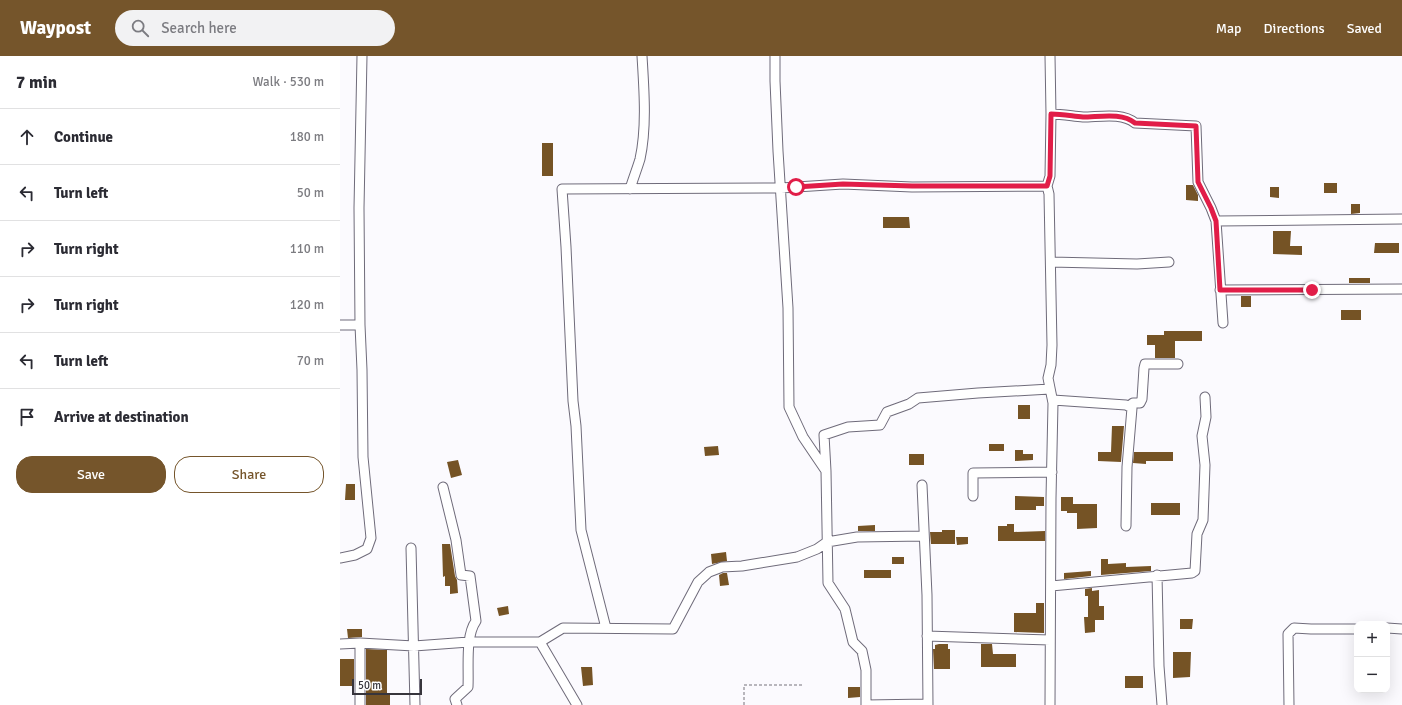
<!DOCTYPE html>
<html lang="en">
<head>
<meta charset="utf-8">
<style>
  body { margin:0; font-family:Signika,sans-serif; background:#f2f2f3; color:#2b2b33 }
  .controls { position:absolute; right:12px; bottom:12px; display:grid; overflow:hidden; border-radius:8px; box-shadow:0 4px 16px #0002 }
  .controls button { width:36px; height:36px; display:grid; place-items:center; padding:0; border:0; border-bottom:1px solid #e1e1e2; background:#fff; color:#2b2b33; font:20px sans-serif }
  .scale { position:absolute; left:12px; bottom:10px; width:70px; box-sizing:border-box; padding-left:4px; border:2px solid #37353c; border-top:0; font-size:11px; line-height:14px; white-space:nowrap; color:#37353c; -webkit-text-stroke:3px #fff; paint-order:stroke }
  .stop { position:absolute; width:12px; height:12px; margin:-9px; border:3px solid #e11d48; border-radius:50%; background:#fff }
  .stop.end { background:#e11d48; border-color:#fff; box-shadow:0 1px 4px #0008 }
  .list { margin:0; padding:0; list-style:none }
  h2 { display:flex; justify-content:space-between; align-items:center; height:52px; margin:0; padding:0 16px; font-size:17px }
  h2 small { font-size:13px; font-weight:400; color:#7c7c81 }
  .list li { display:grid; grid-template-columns:26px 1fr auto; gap:12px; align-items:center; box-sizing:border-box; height:56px; padding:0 16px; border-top:1px solid #e1e1e2 }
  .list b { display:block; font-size:15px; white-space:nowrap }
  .list em { font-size:13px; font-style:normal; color:#7c7c81 }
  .actions { display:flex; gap:8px; padding:12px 16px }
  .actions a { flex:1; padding:9px 0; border:1px solid #75552b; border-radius:16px; text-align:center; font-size:14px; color:#75552b }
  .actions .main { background:#75552b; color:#fff }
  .icon { flex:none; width:22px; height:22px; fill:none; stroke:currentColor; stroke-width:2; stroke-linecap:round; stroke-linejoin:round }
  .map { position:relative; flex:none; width:1062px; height:649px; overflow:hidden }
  header { display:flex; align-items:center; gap:24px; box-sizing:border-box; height:56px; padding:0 20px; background:#75552b; color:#fff }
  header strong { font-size:19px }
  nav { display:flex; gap:22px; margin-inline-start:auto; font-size:14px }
  .search { width:280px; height:36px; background:#f2f2f3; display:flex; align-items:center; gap:10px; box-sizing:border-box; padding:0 14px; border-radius:22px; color:#7c7c81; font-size:15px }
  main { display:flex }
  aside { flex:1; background:#fff }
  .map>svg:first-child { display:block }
</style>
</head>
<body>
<header>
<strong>Waypost</strong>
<div class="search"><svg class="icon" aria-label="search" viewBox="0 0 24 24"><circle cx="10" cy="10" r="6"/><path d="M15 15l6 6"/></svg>Search here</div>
<nav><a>Map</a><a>Directions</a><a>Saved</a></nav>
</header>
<main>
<aside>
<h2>7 min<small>Walk · 530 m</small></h2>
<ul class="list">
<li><svg class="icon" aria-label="ahead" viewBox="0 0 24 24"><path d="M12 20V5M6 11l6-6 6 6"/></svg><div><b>Continue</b></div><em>180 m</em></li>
<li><svg class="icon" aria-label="left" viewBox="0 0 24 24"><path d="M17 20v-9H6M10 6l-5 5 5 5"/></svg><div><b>Turn left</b></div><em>50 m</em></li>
<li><svg class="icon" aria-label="right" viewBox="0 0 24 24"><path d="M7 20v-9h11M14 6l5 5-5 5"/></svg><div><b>Turn right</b></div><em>110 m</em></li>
<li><svg class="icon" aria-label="right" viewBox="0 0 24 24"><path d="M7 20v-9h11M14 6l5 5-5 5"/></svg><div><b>Turn right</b></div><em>120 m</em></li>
<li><svg class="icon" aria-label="left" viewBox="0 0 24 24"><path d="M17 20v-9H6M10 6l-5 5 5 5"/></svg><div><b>Turn left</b></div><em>70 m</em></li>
<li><svg class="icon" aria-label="arrive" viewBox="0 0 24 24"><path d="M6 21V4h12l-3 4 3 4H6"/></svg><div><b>Arrive at destination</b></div></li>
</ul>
<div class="actions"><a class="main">Save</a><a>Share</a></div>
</aside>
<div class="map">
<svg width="1062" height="649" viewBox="0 0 1062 649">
  <rect width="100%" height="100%" fill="#fbfafe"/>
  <!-- building -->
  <path fill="#755325" d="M202,87H213V120H202Z
    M984,127H997V137H984Z
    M846,129H853L858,139V145L846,144Z
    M930,131H939V142L930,141Z
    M1011,148H1020V157L1011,158Z
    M543,161H569L570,172H543Z
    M933,175H951L950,190H962V199L933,198Z
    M1035,187H1059V197H1034Z
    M1009,222H1030V227H1009Z
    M901,240H911V251H901Z
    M1001,254H1021V264H1001Z
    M824,275H862V285H835V302H815V289H807V279H824Z
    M678,349H690V363H678Z
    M772,370H784L781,406L758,405V396H771Z
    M649,388H664V395H649Z
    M378,390L379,399L365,400L364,391Z
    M675,394H683V398H693V404L675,405Z
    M794,396H833V405H806V408L793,407Z
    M569,398H584V409H569Z
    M118,404L122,419L111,422L107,406Z
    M6,428H15V444H5Z
    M675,440L704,441V450H696V454H675Z
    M721,441H733V448H757V472L737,473V457H727V455H721Z
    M811,447H840V459H811Z
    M667,468H674V476L705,475V485H658V470H667Z
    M535,469V475H518V470Z
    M602,474H615V488H591L590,476H602Z
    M616,481H628V488L617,489Z
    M102,488H110L115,520L117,524L118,537L110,538V530H105V520L103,521Z
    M386,496L387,505L372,508L371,498Z
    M552,501H564V508H552Z
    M761,503H768V508L786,507V511L811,510V515L761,519Z
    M524,514H551V522H524Z
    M751,515V520L724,523V517Z
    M383,517H387L389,529L380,530L379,519Z
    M752,532V535L759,534V550H764V564H755V576L745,577L744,561H748V540H745V533Z
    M696,547H704V577L674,576V557H696Z
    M168,550L169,558L159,560L157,552Z
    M840,563H853L852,573H840Z
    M7,573H22V581L8,582Z
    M599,588H608V593H610V613H594L593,593H595V589Z
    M636,588H652L653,598H676V611H641V588Z
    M26,593L47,594V637H50V649H26Z
    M833,596H851L850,621L833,622Z
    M0,603H14V630H0Z
    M241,611H252L253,629L243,630Z
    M785,620H803V632H785Z
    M508,631H520V641L508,642Z"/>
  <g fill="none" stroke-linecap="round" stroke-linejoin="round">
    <defs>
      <path id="minor" d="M435,0V25L438,95L448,252L449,351L463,381L486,415L488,527L505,553L513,586L522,595L526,614V649
        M710,0L711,58L710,120L707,130L709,138L712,289L711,309L708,322L713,347L711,442L710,649
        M711,58C722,58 732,60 743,61C759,61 782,56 795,67L856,70L858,126L871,152L876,165L883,267
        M290,133C293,123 297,113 300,103C307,71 304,33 302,0
        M876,165L1062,163
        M711,206L797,208L829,206
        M880,234L1062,233
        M0,269H20L19,152L22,0
        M713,344L786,349L792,352L787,411L786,470
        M789,350L793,347H800L802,343L804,312L805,308H838
        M486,415L484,379L508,371L540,369L547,356L569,348L578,342L638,337L710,333
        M582,429L587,539L588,649
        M103,431L116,484L121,519L130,520L136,565C125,580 129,612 128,631L115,643L117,649
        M633,440V417L712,416
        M71,492L75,649
        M0,502L15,499L27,493L31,482L23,401L22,314L20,269
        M817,519L819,610L822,649
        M711,530L852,517L855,515L857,478L863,464L865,409L862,380L866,361L865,341
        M266,572L241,474L236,370L233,345L226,191L222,133L441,132L503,128L572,131L707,130
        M1047,572L1062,573
        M587,580L710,584
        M200,586L237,649
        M20,587V649
        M0,588L20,587L74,590L129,586H200L223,572L333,573L358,526L369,516L382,511L402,510L457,501L477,493L487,486L517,481L584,480
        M526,649L588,648
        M949,649L948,578L954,572L971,573H1017"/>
    </defs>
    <!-- minor casing -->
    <use href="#minor" stroke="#6f6b7a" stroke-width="11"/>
    <!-- path -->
    <path stroke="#a2a0a6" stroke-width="1.5" stroke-dasharray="3 2" stroke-linecap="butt" d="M404,649V629H463"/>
    <!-- minor -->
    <use href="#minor" stroke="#fff" stroke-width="9"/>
  </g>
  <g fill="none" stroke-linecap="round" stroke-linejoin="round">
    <!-- route -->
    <path stroke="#e11d48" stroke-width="5" d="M456,131L503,128L572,130H707L710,120L711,58C722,58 732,60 743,61C759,61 782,56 795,67L856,70L858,126L871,152L876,165L880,234H972"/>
  </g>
</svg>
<div class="controls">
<button>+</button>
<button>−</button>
</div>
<div class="scale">50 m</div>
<div class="stop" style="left:456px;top:131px"></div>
<div class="stop end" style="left:972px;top:234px"></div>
</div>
</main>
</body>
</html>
